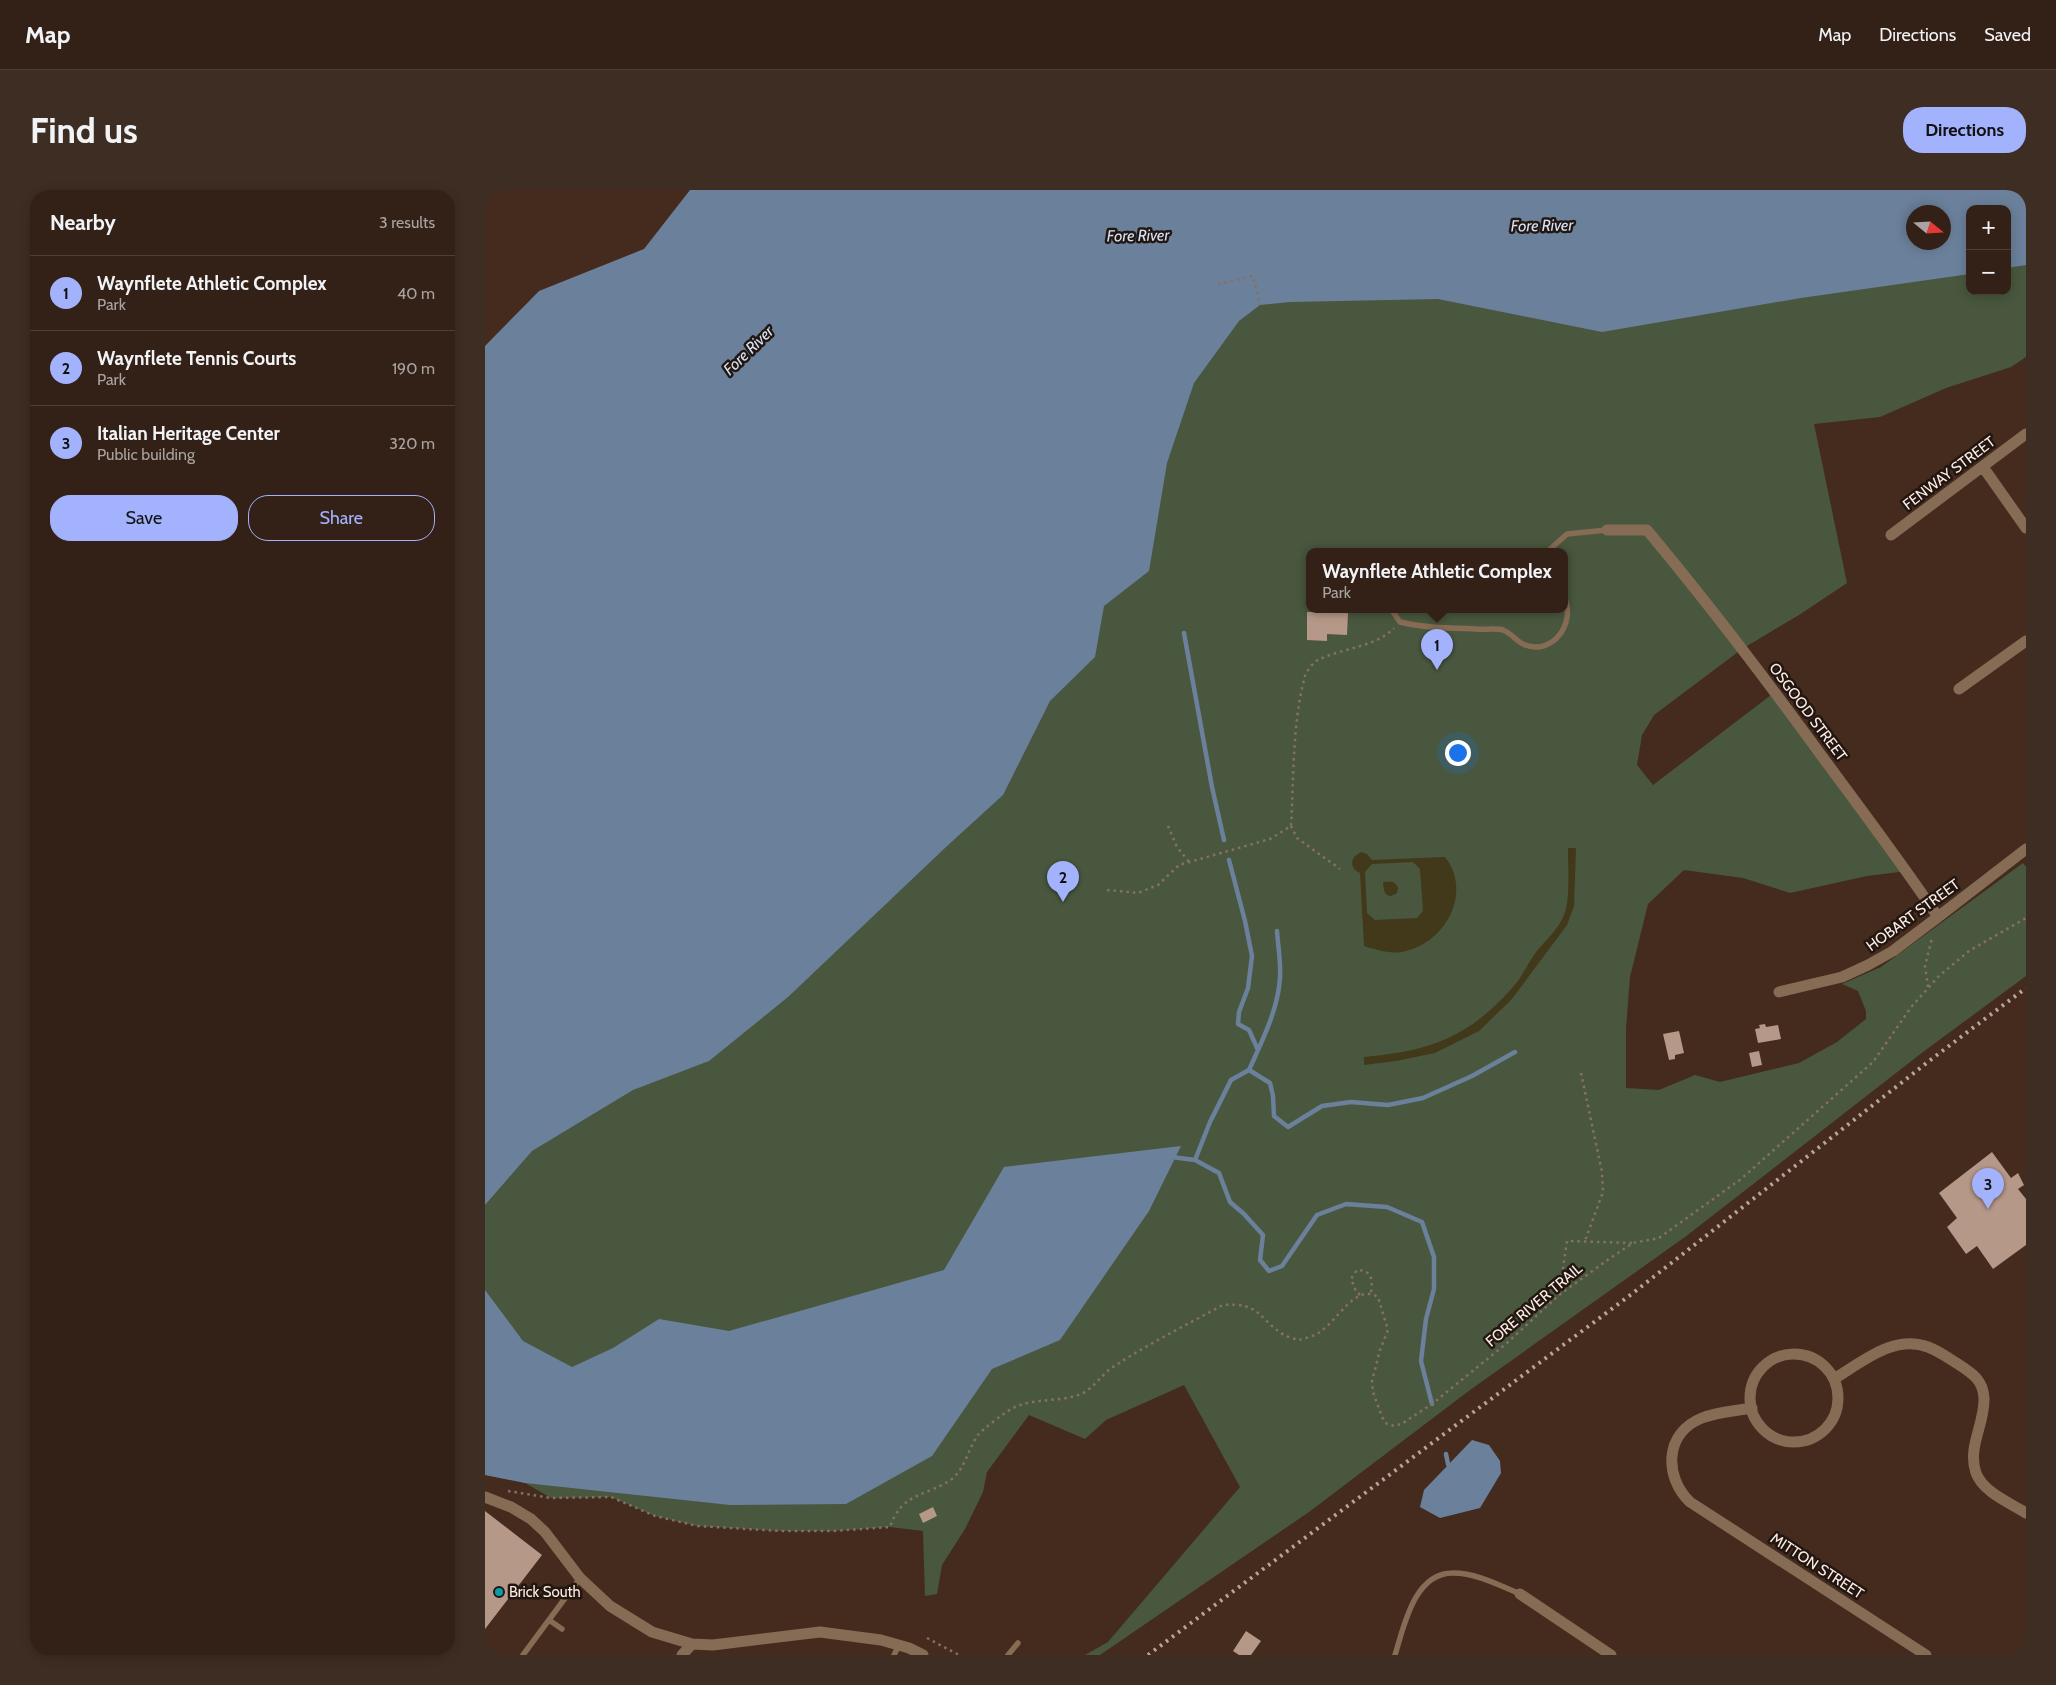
<!DOCTYPE html>
<html lang="en">
<head>
<meta charset="utf-8">
<style>
  body { margin:0; font-family:Cabin,sans-serif; background:#3e2d23; color:#f1f3f6 }
  .controls { position:absolute; right:15px; top:15px; display:grid; overflow:hidden; border-radius:10px; box-shadow:0 2px 12px #0003 }
  .controls button { width:45px; height:45px; display:grid; place-items:center; padding:0; border:0; border-bottom:1px solid #4e3e35; background:#332016; color:#f1f3f6; font:25px sans-serif }
  .compass { position:absolute; left:1421px; top:15px; width:45px; height:45px; border-radius:50%; background:#332016; box-shadow:0 2px 12px #0003; rotate:108deg }
  .you { position:absolute; left:972px; top:562px; width:18px; height:18px; margin:-12px; border:4px solid #fff; border-radius:50%; background:#1a73e8; box-shadow:0 0 0 8px #1a73e833 }
  .badge { display:grid; place-items:center; width:32px; height:32px; border-radius:50%; background:#a3b2fd; color:#111; font-size:16px; font-weight:700 }
  .pin { position:absolute; translate:-50% -41px; filter:drop-shadow(0 1px 2px #0008) }
  .pin::after { content:''; position:absolute; top:26px; width:18px; height:15px; background:inherit; clip-path:polygon(0 0,100% 0,50% 100%) }
  .popup { position:absolute; left:821px; top:358px; width:262px; height:65px; box-sizing:border-box; display:grid; place-content:center; border-radius:10px; background:#332016; filter:drop-shadow(0 1px 4px #0005); font-size:16px; white-space:nowrap; color:#a9a3a1 }
  .popup b { font-size:19px; color:#f1f3f6 }
  .popup::after { content:''; position:absolute; left:50%; top:100%; margin-left:-10px; border:10px solid transparent; border-top-color:#332016 }
  .list { margin:0; padding:0; list-style:none }
  h2 { display:flex; justify-content:space-between; align-items:center; height:65px; margin:0; padding:0 20px; font-size:21px }
  h2 small { font-size:16px; font-weight:400; color:#a9a3a1 }
  .list li { display:grid; grid-template-columns:32px 1fr auto; gap:15px; align-items:center; box-sizing:border-box; height:75px; padding:0 20px; border-top:1px solid #4e3e35 }
  .list b { display:block; font-size:19px; white-space:nowrap }
  .list p { margin:0; font-size:16px; white-space:nowrap; color:#a9a3a1 }
  .list em { font-size:16px; font-style:normal; color:#a9a3a1 }
  .actions { display:flex; gap:10px; padding:15px 20px }
  .actions a { flex:1; padding:11px 0; border:1px solid #a3b2fd; border-radius:20px; text-align:center; font-size:18px; color:#a3b2fd }
  .actions .main { background:#a3b2fd; color:#111 }
  .map { position:relative; flex:none; width:1541px; height:1465px; overflow:hidden; border-radius:20px }
  header { display:flex; align-items:center; gap:30px; box-sizing:border-box; height:70px; padding:0 25px; background:#332016; border-bottom:1px solid #4e3e35 }
  header strong { font-size:24px }
  nav { display:flex; gap:28px; margin-inline-start:auto; font-size:18px }
  .intro { display:flex; align-items:center; justify-content:space-between; box-sizing:border-box; height:120px; padding:0 30px }
  h1 { margin:0; font-size:35px }
  .button { padding:12px 22px; border-radius:20px; background:#a3b2fd; color:#111; font-size:18px; font-weight:700 }
  main { display:flex; gap:30px; padding:0 30px }
  aside { flex:1; background:#332016; border-radius:20px; box-shadow:0 2px 12px #0003 }
  .map>svg:first-child { display:block }
</style>
</head>
<body>
<header>
<strong>Map</strong>
<nav><a>Map</a><a>Directions</a><a>Saved</a></nav>
</header>
<div class="intro"><h1>Find us</h1><a class="button">Directions</a></div>
<main>
<aside>
<h2>Nearby<small>3 results</small></h2>
<ul class="list">
<li><span class="badge">1</span><div><b>Waynflete Athletic Complex</b><p>Park</p></div><em>40 m</em></li>
<li><span class="badge">2</span><div><b>Waynflete Tennis Courts</b><p>Park</p></div><em>190 m</em></li>
<li><span class="badge">3</span><div><b>Italian Heritage Center</b><p>Public building</p></div><em>320 m</em></li>
</ul>
<div class="actions"><a class="main">Save</a><a>Share</a></div>
</aside>
<div class="map">
<svg width="1541" height="1465" viewBox="0 0 1541 1465">
  <rect width="100%" height="100%" fill="#442b1e"/>
  <!-- green -->
  <path fill="#49573e" fill-rule="evenodd" d="M1541,19V167L1526,177L1461,198L1395,227L1329,234L1362,393L1314,425L1257,459L1169,525L1157,545L1152,575L1168,595L1290,502L1422,681L1382,686L1305,703L1258,688L1199,680L1163,714L1145,787L1141,838V898L1174,900L1210,885L1235,892L1314,873L1352,852L1381,829V821L1373,801L1357,794L1396,777L1538,673L1541,677V786L1438,862L1200,1047L985,1200L824,1322L615,1465H600L623,1452L755,1297L699,1195L621,1230L600,1249L544,1225L502,1282L498,1302L480,1339L457,1375L452,1404L440,1406L438,1341L405,1337L348,1341H295L212,1336L170,1326L126,1307L66,1308L40,1293L0,1285V661L574,96L1428,52H1458L1485,28V101H1522V23ZM824,361H1080V419H824Z"/>
  <!-- sand -->
  <path fill="#413919" fill-rule="evenodd" d="M1083,658H1091L1089,716L1082,735L1027,809L994,841L950,863L911,871L879,875V867C945,861 983,848 1028,797C1037,787 1042,775 1049,765C1059,751 1075,739 1080,722C1085,709 1083,674 1083,658Z
    M876,662L882,664L887,670L960,667C988,703 960,752 921,761C907,765 892,760 879,756L875,683C868,680 865,674 869,667ZM928,672L935,679L938,721L932,728L890,730L882,723L880,682L887,674Z
    M898,692C905,692 910,690 913,698L912,703L906,706C898,705 899,699 898,692Z"/>
  <!-- water -->
  <path fill="#6b809b" fill-rule="evenodd" d="M205,0H1541V75L1522,78V19H1485V84L1316,108L1117,142L953,109L805,112L775,115L754,131L709,193L682,273L664,381L619,416L610,467L565,511L518,605L461,657L303,807L224,871L148,900L47,961L0,1015V156L54,101L159,59ZM1428,22H1458V52H1428Z
    M696,956L664,1021L575,1150L507,1179L447,1266L361,1314L245,1315L40,1293L0,1285V1100L38,1151L87,1177L128,1158L174,1129L244,1141L459,1080L519,977Z
    M987,1250L1004,1255L1015,1271L1016,1283L995,1318L955,1328L935,1317L939,1300Z"/>
  <g fill="none" stroke-linecap="round" stroke-linejoin="round">
    <!-- stream -->
    <path stroke="#6b809b" stroke-width="4.5" d="M699,443L727,597L739,650
      M744,670L760,731L767,766L763,798L754,822L753,834L764,840L773,860
      M764,880C777,851 793,820 795,788C796,772 793,756 792,741
      M687,967L710,970L734,983L745,1012L759,1024L778,1045L775,1070L784,1081L797,1076L832,1025L861,1014L902,1017L937,1032L949,1067V1099L941,1129L936,1171L947,1214
      M710,970L725,932L746,890L764,880L785,893L788,906L789,926L803,937L837,916L866,912L903,915L938,908L987,886L1030,862
      M961,1264L963,1274"/>
  </g>
  <!-- building -->
  <path fill="#b69888" d="M833,419H851V423H863L862,445L842,444V451L822,450V422H833Z
    M1280,834L1281,837L1293,835L1296,849L1273,853L1270,839L1275,838L1274,835Z
    M1194,841L1199,863L1190,865V869L1184,870L1178,844Z
    M1274,861L1277,875L1267,877L1264,863Z
    M1507,962L1526,988L1533,983L1539,995L1533,999L1541,1009V1055L1508,1079L1492,1056L1481,1064L1462,1037L1472,1028L1454,1003Z
    M448,1317L452,1326L438,1333L434,1324Z
    M0,1321L57,1365L0,1439Z
    M761,1441L776,1451L766,1465H754L748,1461Z"/>
  <g fill="none" stroke-linecap="round" stroke-linejoin="round">
    <!-- path -->
    <path stroke="#867065" stroke-width="2.5" stroke-dasharray="2.5 4" stroke-linecap="butt" d="M733,94L768,86L775,115
      M683,636L692,657L704,672
      M806,636L812,648L855,679
      M622,700L653,703L673,695L694,675L785,649L806,636C809,587 807,534 820,486C822,480 829,471 835,469C858,458 891,457 909,438
      M1443,797L1440,776L1447,748
      M1096,883L1117,982L1118,1002L1100,1051
      M875,1105L871,1101L866,1089L872,1080C887,1080 888,1090 886,1103
      M1074,1105L1082,1051L1147,1053
      M23,1301L66,1308L126,1307L170,1326L212,1336L295,1341H348L405,1337C417,1301 443,1307 468,1288C480,1278 484,1257 493,1245C499,1238 518,1224 526,1219C548,1207 573,1213 596,1204C608,1199 617,1184 628,1177C663,1154 701,1135 738,1115C776,1112 773,1129 799,1145C803,1147 809,1149 814,1150C821,1148 830,1146 836,1141C853,1130 871,1093 893,1107L903,1140L895,1160L887,1191L888,1202L897,1227L902,1234L910,1236L918,1233L947,1214L1022,1153L1074,1105L1124,1069L1148,1053L1174,1048L1256,989L1388,872L1427,816L1454,786L1484,761L1541,728
      M442,1448L474,1465"/>
    <!-- service -->
    <path stroke="#866c54" stroke-width="5.5" d="M1063,361L1082,344L1122,340
      M906,419L915,432C940,438 965,438 991,439C999,440 1010,438 1018,440C1026,443 1032,452 1040,455C1068,465 1090,434 1080,409
      M64,1430L77,1439
      M38,1465L95,1388
      M409,1465L414,1455
      M523,1465L533,1453
      M910,1465C919,1436 929,1383 968,1383C991,1383 1014,1395 1035,1404"/>
    <!-- minor -->
    <path stroke="#866c54" stroke-width="11" d="M1498,277L1541,338
      M1122,340H1162C1223,413 1280,488 1336,565C1376,619 1416,672 1453,727
      M1406,345L1541,244
      M1474,499L1541,451
      M1294,802L1357,787L1383,775L1408,761L1453,727L1541,659
      M1265 1208a44 44 0 1 1 88 0a44 44 0 1 1-88 0Z
      M1349,1189C1377,1172 1409,1144 1443,1157C1454,1161 1463,1168 1473,1174C1487,1183 1498,1190 1499,1208C1500,1234 1482,1257 1491,1283C1498,1302 1525,1313 1541,1323
      M1267,1218C1250,1221 1232,1222 1217,1228C1179,1243 1179,1287 1205,1312L1441,1465
      M0,1307L26,1317L46,1329L60,1342L95,1388L125,1416L167,1442L207,1454L228,1455L335,1442L396,1450L424,1458L438,1465
      M1035,1404L1126,1465
      M197,1465L207,1454"/>
    <!-- rail -->
    <path stroke="#b9a59b" stroke-width="4" stroke-dasharray="2.5 5" stroke-linecap="butt" d="M663,1465L1148,1103L1448,868L1541,798"/>
  </g>
  <!-- markers -->
  <circle fill="#0f9aa8" stroke="#221611" stroke-width="2" cx="14" cy="1402" r="5"/>
  <g text-anchor="middle" stroke-width="5" stroke-linejoin="round" paint-order="stroke">
    <!-- street labels -->
    <g font-size="15" fill="#fdece4" stroke="#221611">
      <text transform="translate(1464 283) rotate(-37)" y="5">FENWAY STREET</text>
      <text transform="translate(1323 522) rotate(53)" y="5">OSGOOD STREET</text>
      <text transform="translate(1428 725) rotate(-36)" y="5">HOBART STREET</text>
      <text transform="translate(1049 1115) rotate(-40)" y="5">FORE RIVER TRAIL</text>
      <text transform="translate(1332 1376) rotate(33)" y="5">MITTON STREET</text>
    </g>
    <!-- poi labels -->
    <g font-size="15" fill="#fdece4" stroke="#221611" text-anchor="start">
      <text x="24" y="1407">Brick South</text>
    </g>
    <!-- water labels -->
    <g font-size="16" font-style="italic" fill="#d3e2f5" stroke="#221611">
      <text transform="translate(1057 35) rotate(-1)" y="6">Fore River</text>
      <text transform="translate(653 45) rotate(-1)" y="6">Fore River</text>
      <text transform="translate(263 160) rotate(-44)" y="6">Fore River</text>
    </g>
  </g>
</svg>
<div class="controls">
<button>+</button>
<button>−</button>
</div>
<svg class="compass" viewBox="-18 -18 36 36"><path d="M0-13l5 13h-10z" fill="#e53935"/><path d="M0 13l5-13h-10z" fill="#a9a3a1"/></svg>
<div class="you"></div>
<div class="pin badge" style="left:952px;top:480px">1</div>
<div class="popup"><b>Waynflete Athletic Complex</b>Park</div>
<div class="pin badge" style="left:578px;top:712px">2</div>
<div class="pin badge" style="left:1503px;top:1019px">3</div>
</div>
</main>
</body>
</html>
